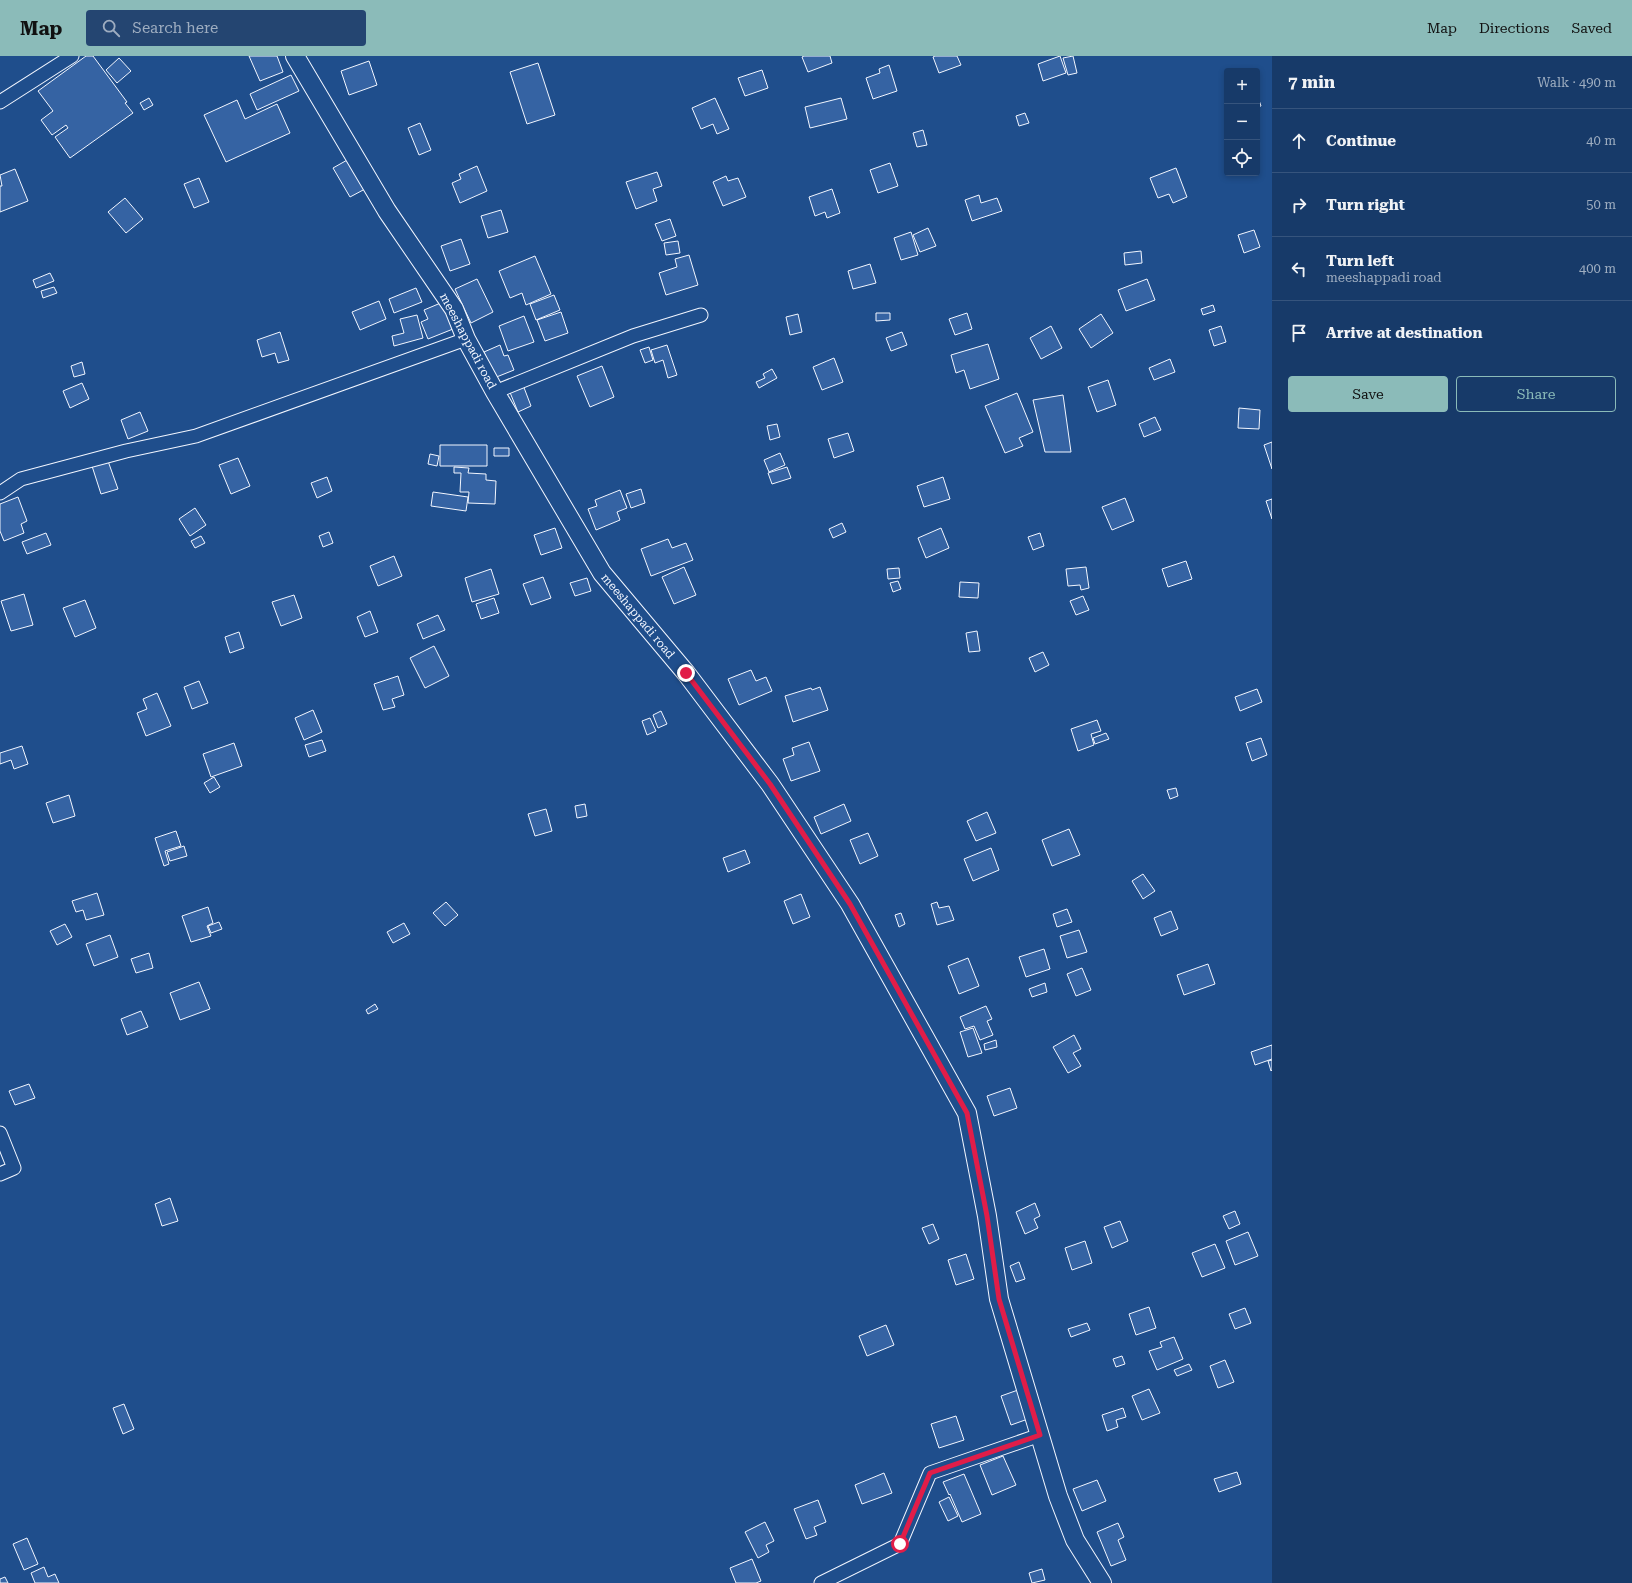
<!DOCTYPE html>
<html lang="en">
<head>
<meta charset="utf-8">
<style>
  body { margin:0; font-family:"Roboto Serif",serif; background:#244571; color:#f1f3f6 }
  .controls { position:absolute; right:12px; top:12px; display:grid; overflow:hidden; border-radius:4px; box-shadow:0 2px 6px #0003 }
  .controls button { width:36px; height:36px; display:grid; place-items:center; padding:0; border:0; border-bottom:1px solid #36547d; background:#173a69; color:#f1f3f6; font:20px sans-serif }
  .stop { position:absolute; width:12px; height:12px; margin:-9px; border:3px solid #e11d48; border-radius:50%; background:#fff }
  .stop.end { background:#e11d48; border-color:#fff; box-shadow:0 1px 4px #0008 }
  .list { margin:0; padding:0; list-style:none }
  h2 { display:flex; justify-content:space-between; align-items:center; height:52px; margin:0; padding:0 16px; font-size:17px }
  h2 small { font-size:13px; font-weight:400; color:#9eadc0 }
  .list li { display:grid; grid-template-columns:26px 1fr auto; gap:12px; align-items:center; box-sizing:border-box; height:64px; padding:0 16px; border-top:1px solid #36547d }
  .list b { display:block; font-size:15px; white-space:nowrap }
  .list p { margin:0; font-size:13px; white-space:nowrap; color:#9eadc0 }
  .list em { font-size:13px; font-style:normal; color:#9eadc0 }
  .actions { display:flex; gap:8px; padding:12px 16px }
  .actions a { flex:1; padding:9px 0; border:1px solid #8bbbb9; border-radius:4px; text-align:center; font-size:14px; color:#8bbbb9 }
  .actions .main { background:#8bbbb9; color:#111 }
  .icon { flex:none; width:22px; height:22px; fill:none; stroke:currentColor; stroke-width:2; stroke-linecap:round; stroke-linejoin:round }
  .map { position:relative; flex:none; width:1272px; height:1527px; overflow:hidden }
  header { display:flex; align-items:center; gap:24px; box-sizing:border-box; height:56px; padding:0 20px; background:#8bbbb9; color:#111 }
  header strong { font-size:19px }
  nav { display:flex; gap:22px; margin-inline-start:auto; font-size:14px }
  .search { width:280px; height:36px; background:#244571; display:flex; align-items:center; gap:10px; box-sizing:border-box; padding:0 14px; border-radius:4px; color:#9eadc0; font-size:15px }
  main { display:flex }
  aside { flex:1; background:#173a69 }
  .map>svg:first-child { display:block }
</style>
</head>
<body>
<header>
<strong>Map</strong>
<div class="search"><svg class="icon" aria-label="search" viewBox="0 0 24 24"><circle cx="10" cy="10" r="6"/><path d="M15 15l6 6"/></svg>Search here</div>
<nav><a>Map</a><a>Directions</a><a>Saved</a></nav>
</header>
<main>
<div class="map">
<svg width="1272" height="1527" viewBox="0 0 1272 1527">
  <rect width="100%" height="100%" fill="#1f4e8c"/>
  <!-- building -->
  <path fill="#3563a3" stroke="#f2f6ff" d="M86,0H93L127,46L125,47L133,57L70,102L55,81L68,72L66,69L52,79L41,64L53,55L38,35Z
    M249,0H277L283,16L260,25Z
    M804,0H830L832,7L808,16L802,1Z
    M935,0H957L961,9L939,17L933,1Z
    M1060,0L1066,17L1043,25L1038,8Z
    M1073,0L1077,17L1068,19L1063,2Z
    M119,2L131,15L117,27L106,14Z
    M369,5L377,29L349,39L341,15Z
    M538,7L555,59L527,68L510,16Z
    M889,9L897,35L873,43L866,22L880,17L879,13Z
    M762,14L768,32L745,40L738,22Z
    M291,19L299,35L257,54L250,38Z
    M1257,38L1261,50L1257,51Z
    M149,42L153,49L144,54L140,47Z
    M715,42L729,73L717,78L713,68L701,73L692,52Z
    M841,42L847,63L810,72L805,51Z
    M237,44L245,63L277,48L290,77L226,106L204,59Z
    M1025,57L1029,67L1019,70L1016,60Z
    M420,67L431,94L419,99L408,72Z
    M923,74L927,89L917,91L913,77Z
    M349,103L365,133L350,141L333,112Z
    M890,107L898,130L878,137L870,114Z
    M477,110L487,135L460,147L452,127L461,123L459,118Z
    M1176,112L1187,141L1173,147L1169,138L1158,142L1150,122Z
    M15,113L28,145L0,156V130H2L0,119Z
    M657,116L662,130L653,133L657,145L636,153L626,126Z
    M726,120L728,125L738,122L746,141L723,150L713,126Z
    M199,122L209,146L194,152L184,128Z
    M832,133L840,157L827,162L825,156L815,160L809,141Z
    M979,139L981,147L997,142L1002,155L972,165L965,144Z
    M125,142L143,163L126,177L108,156Z
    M501,154L508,176L488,182L481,160Z
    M670,163L676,180L662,185L655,168Z
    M928,172L936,190L920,196L913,179Z
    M1254,174L1260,191L1244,197L1238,179Z
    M911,176L918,199L901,204L894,182Z
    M461,183L470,208L450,215L441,190Z
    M678,185L680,197L666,199L664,187Z
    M1141,195L1142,207L1125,209L1124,197Z
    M689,199L698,229L666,239L659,217L677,211L675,203Z
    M535,200L551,238L526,249L522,237L510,242L499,215Z
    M870,208L876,227L853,233L848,215Z
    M50,217L54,225L36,232L33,224Z
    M477,223L493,256L471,267L455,233Z
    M1147,223L1155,244L1126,255L1118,234Z
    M54,231L57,237L43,242L41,235Z
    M416,232L422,246L394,257L389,243Z
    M554,239L560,254L536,264L530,248Z
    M379,245L386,263L360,274L352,256Z
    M443,246L453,273L428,283L421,266L428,263L424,254Z
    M1213,249L1215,255L1203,259L1201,253Z
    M561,256L568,277L545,285L537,264Z
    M876,257H890V264L876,265Z
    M967,257L972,273L955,279L949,263Z
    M798,258L802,276L790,279L786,261Z
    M1101,258L1113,277L1091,292L1079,273Z
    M417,259L423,282L394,290L392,280L404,277L400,263Z
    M524,260L534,286L508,295L499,270Z
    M1051,270L1062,292L1041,303L1030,282Z
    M1221,270L1226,286L1214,290L1209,274Z
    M280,276L289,304L278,307L275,297L262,301L257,284Z
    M902,276L907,289L891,295L886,282Z
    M988,288L999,323L970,333L964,314L956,317L951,299Z
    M500,289L504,300L508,299L514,314L494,322L484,296Z
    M667,289L677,319L668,322L663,304L655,307L651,294Z
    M649,291L653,304L645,307L640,294Z
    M834,302L843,326L822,334L813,311Z
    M1170,303L1175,316L1154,324L1149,312Z
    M82,306L85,318L74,321L71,310Z
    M602,310L614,341L590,351L577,320Z
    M772,313L777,322L759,332L756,326L765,322L763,318Z
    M1108,324L1116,349L1097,356L1088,331Z
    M82,327L89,343L70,352L63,335Z
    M523,329L531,350L518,356L509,334Z
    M1017,337L1033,376L1019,382L1023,390L1005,397L985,350Z
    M1063,339L1071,396H1045L1033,344Z
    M1239,352L1260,354L1259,373L1238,372Z
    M140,356L148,375L128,383L121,364Z
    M1155,361L1161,374L1144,381L1139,368Z
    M777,368L780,381L770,384L767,370Z
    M848,377L854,395L834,402L828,383Z
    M1272,386V413L1264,389Z
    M440,389H487V410H440Z
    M494,392H509V400H494Z
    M780,397L785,409L769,416L764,404Z
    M430,398L439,400L437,410L428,408Z
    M238,402L250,430L231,438L219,409Z
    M108,405L118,433L101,438L92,410Z
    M454,411L469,412L468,417L486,418V424L496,425L495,448L468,447L469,436H460L461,417H454Z
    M787,411L791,422L772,428L768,417Z
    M327,421L332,435L317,442L311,427Z
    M943,421L950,443L924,451L917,430Z
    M641,433L645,447L631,452L626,438Z
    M620,434L627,452L617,456L620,464L596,474L588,453L597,450L595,444Z
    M433,436L468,441L466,455L431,450Z
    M18,441L27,465L21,468L24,477L4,485L0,475V448Z
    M1125,442L1134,465L1112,474L1102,451Z
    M1272,443V463L1266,445Z
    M195,452L206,469L190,480L179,463Z
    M842,467L846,476L833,482L829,473Z
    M555,472L562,492L541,499L534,479Z
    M941,472L949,492L926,502L918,482Z
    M329,476L333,487L323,491L319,480Z
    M46,477L51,489L27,498L22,486Z
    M1040,477L1044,490L1033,494L1028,481Z
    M201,480L205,487L195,492L191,485Z
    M668,483L672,492L686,487L693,504L651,520L641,493Z
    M394,500L402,520L378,530L370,510Z
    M1186,505L1192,523L1168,531L1162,513Z
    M684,511L696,539L674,548L662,521Z
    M1086,511L1089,532L1081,534L1080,529L1068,530L1066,513Z
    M899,512L900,522L888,523L887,513Z
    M491,513L499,538L472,546L465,522Z
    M543,521L551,542L531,549L523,528Z
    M587,522L591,535L575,540L570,527Z
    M898,525L901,533L893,536L890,527Z
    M960,526L979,527L978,542L959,541Z
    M24,538L33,569L11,575L1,545Z
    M294,539L302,562L281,570L272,546Z
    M1083,540L1089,554L1076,559L1070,545Z
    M494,542L499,557L481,563L476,548Z
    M85,544L96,572L75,581L63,552Z
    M370,555L378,576L365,581L357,561Z
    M438,559L445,574L423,583L417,568Z
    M977,575L980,595L969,596L966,577Z
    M239,576L244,592L230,597L225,581Z
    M434,590L449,620L425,632L410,602Z
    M1043,596L1049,609L1035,616L1029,602Z
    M751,614L756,625L766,621L772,635L739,649L728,623Z
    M398,620L404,639L392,643L395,651L383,654L374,628Z
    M199,625L208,647L192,653L184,631Z
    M820,631L828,654L793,666L785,640L811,632L812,634Z
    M1257,633L1262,646L1240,655L1235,641Z
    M157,637L171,670L146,680L137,657L147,653L143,643Z
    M313,654L322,676L304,684L295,662Z
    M661,655L667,668L658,672L653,659Z
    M650,662L656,675L647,679L642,665Z
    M1097,664L1101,675L1091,678L1094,689L1078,695L1071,673Z
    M1106,677L1109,683L1095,688L1093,682Z
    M1261,682L1267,699L1252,705L1246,687Z
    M322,684L326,695L309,701L305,689Z
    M809,686L820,715L791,725L783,703L794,699L792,692Z
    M234,687L242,710L211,721L203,698Z
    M22,690L28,708L14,713L11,704L0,708V697Z
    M214,721L220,731L210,737L204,727Z
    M1176,732L1178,740L1170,743L1167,734Z
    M69,739L75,760L53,767L46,747Z
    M585,748L587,760L577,762L575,750Z
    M844,748L851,765L821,778L814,761Z
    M546,753L552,775L535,780L528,758Z
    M987,756L996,777L976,785L967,765Z
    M1069,773L1080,799L1052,810L1042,784Z
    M176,775L181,790L165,795L169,808L164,810L155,782Z
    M868,777L878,800L860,808L850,784Z
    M184,790L187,800L170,805L167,796Z
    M991,792L999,814L973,825L964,803Z
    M745,794L750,807L728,816L723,802Z
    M1143,818L1155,835L1143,843L1132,825Z
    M97,837L104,859L86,864L83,854L76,856L72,845Z
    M801,838L810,861L793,868L784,845Z
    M446,846L458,859L445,870L433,857Z
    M937,846L939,852L949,850L954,864L937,869L931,848Z
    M208,851L213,867L207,870L211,880L191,886L182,860Z
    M1067,853L1072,866L1057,871L1053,858Z
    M1171,855L1178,873L1161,880L1154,862Z
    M901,857L905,868L899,871L895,859Z
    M219,866L222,873L211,877L208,870Z
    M404,867L410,878L393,887L387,876Z
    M65,868L72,881L57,889L50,875Z
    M1079,874L1087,896L1067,902L1060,880Z
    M110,879L118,901L94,910L86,888Z
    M1044,893L1050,913L1026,921L1019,901Z
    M149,897L153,912L136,917L131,903Z
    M968,902L979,930L959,938L948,910Z
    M1208,908L1215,928L1184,939L1177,919Z
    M1082,912L1091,934L1076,940L1067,918Z
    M199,926L210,953L180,964L170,937Z
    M1045,927L1047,936L1032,941L1029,933Z
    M375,948L378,953L368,958L366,954Z
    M986,950L992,963L987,965L993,979L980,984L974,970L965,973L960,961Z
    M141,955L148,971L127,979L121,963Z
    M973,972L982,997L968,1001L960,976Z
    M1074,979L1081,993L1073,997L1081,1010L1068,1017L1053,991Z
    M996,984L997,991L985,994L984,988Z
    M1272,989V1003L1255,1009L1251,996Z
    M1272,1004V1014L1271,1015L1268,1005Z
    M29,1028L35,1042L15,1049L9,1035Z
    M1010,1032L1017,1052L994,1060L987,1040Z
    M170,1142L178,1165L162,1170L155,1148Z
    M1035,1147L1040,1160L1034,1163L1038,1172L1025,1178L1016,1156Z
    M1235,1155L1240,1168L1229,1173L1223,1160Z
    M1120,1165L1128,1185L1112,1192L1104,1171Z
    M933,1168L939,1183L929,1188L922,1172Z
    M1248,1176L1258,1200L1235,1209L1226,1185Z
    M1085,1185L1092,1207L1072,1214L1065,1192Z
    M1215,1188L1225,1212L1202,1221L1192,1197Z
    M966,1198L974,1223L956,1229L948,1204Z
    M1019,1206L1025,1223L1016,1226L1010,1210Z
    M1149,1251L1156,1272L1136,1279L1129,1258Z
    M1245,1252L1251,1267L1235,1273L1229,1258Z
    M1087,1267L1090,1274L1071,1281L1068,1273Z
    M886,1269L894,1289L867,1300L859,1280Z
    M1174,1281L1183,1303L1157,1314L1149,1295L1162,1291L1160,1286Z
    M1122,1300L1125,1308L1116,1311L1113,1303Z
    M1225,1304L1234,1326L1218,1332L1210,1310Z
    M1189,1308L1192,1314L1177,1320L1174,1314Z
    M1149,1333L1160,1357L1142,1364L1132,1340Z
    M1018,1334L1028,1363L1011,1369L1001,1340Z
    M124,1348L134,1373L123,1378L113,1352Z
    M1123,1352L1126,1361L1116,1364L1118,1371L1107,1375L1102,1359Z
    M956,1360L964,1384L939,1392L931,1368Z
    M1003,1400L1016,1429L992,1439L980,1409Z
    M1237,1416L1241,1428L1219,1436L1214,1423Z
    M884,1417L892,1437L862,1448L855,1429Z
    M964,1418L981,1458L962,1466L950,1438L949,1439L943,1426Z
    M1097,1424L1106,1445L1082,1455L1073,1433Z
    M949,1441L958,1460L948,1465L939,1446Z
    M818,1444L826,1466L814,1471L817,1479L806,1483L794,1453Z
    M765,1466L774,1485L766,1489L769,1496L758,1502L745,1476Z
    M1118,1467L1124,1481L1118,1484L1126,1504L1111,1510L1097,1476Z
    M27,1482L38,1508L24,1514L13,1488Z
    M752,1503L761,1525L756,1527H736L730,1512Z
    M44,1511L48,1521L55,1518L59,1527H35L31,1517Z
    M1042,1513L1045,1524L1032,1527L1029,1517Z
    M5,1521L8,1527H0V1523Z"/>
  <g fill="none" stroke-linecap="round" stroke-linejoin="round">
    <defs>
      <path id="street" d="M0,46L72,0
        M495,336L633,280L701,259
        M0,437L21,423L126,395L196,380L466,283
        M0,1077L14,1112L0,1118
        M821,1527L900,1488L930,1417L1040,1379"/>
      <path id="secondary" d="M295,0L387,155L454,253L466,283L495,336L602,517L686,617L770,728L850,848L967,1057L987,1160L999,1243L1058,1440L1075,1484L1102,1527"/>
    </defs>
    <!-- street casing -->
    <use href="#street" stroke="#f2f6ff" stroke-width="15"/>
    <!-- secondary casing -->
    <use href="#secondary" stroke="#f2f6ff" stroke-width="20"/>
    <!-- street -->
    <use href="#street" stroke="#1f4e8c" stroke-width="13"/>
    <!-- secondary -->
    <use href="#secondary" stroke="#1f4e8c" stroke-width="18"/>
  </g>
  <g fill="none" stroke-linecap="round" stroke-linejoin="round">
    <!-- route -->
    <path stroke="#e11d48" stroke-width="5" d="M686,617L770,728L850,848L967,1057L987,1160L999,1243L1040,1379L930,1417L900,1488"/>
  </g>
  <g text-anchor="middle" stroke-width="3" stroke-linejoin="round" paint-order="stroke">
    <!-- street labels -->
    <g font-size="12" fill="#f2f6ff" stroke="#1f4e8c">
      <text transform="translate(468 285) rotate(62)" y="4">meeshappadi road</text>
      <text transform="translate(638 560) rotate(50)" y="4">meeshappadi road</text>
    </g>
  </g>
</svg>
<div class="controls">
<button>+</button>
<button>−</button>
<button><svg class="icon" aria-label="locate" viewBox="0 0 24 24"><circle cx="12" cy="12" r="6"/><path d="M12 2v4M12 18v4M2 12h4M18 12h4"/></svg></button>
</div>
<div class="stop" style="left:900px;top:1488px"></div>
<div class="stop end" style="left:686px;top:617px"></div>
</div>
<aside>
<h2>7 min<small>Walk · 490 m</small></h2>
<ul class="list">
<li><svg class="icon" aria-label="ahead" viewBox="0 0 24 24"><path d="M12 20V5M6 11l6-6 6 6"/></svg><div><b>Continue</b></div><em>40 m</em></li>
<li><svg class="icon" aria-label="right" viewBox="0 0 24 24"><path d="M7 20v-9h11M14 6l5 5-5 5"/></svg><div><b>Turn right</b></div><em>50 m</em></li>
<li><svg class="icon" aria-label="left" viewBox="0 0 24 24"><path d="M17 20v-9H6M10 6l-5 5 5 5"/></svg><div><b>Turn left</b><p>meeshappadi road</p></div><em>400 m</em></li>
<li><svg class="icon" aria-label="arrive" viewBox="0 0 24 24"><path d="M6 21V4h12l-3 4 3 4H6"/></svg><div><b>Arrive at destination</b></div></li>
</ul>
<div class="actions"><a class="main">Save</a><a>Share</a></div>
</aside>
</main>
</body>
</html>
